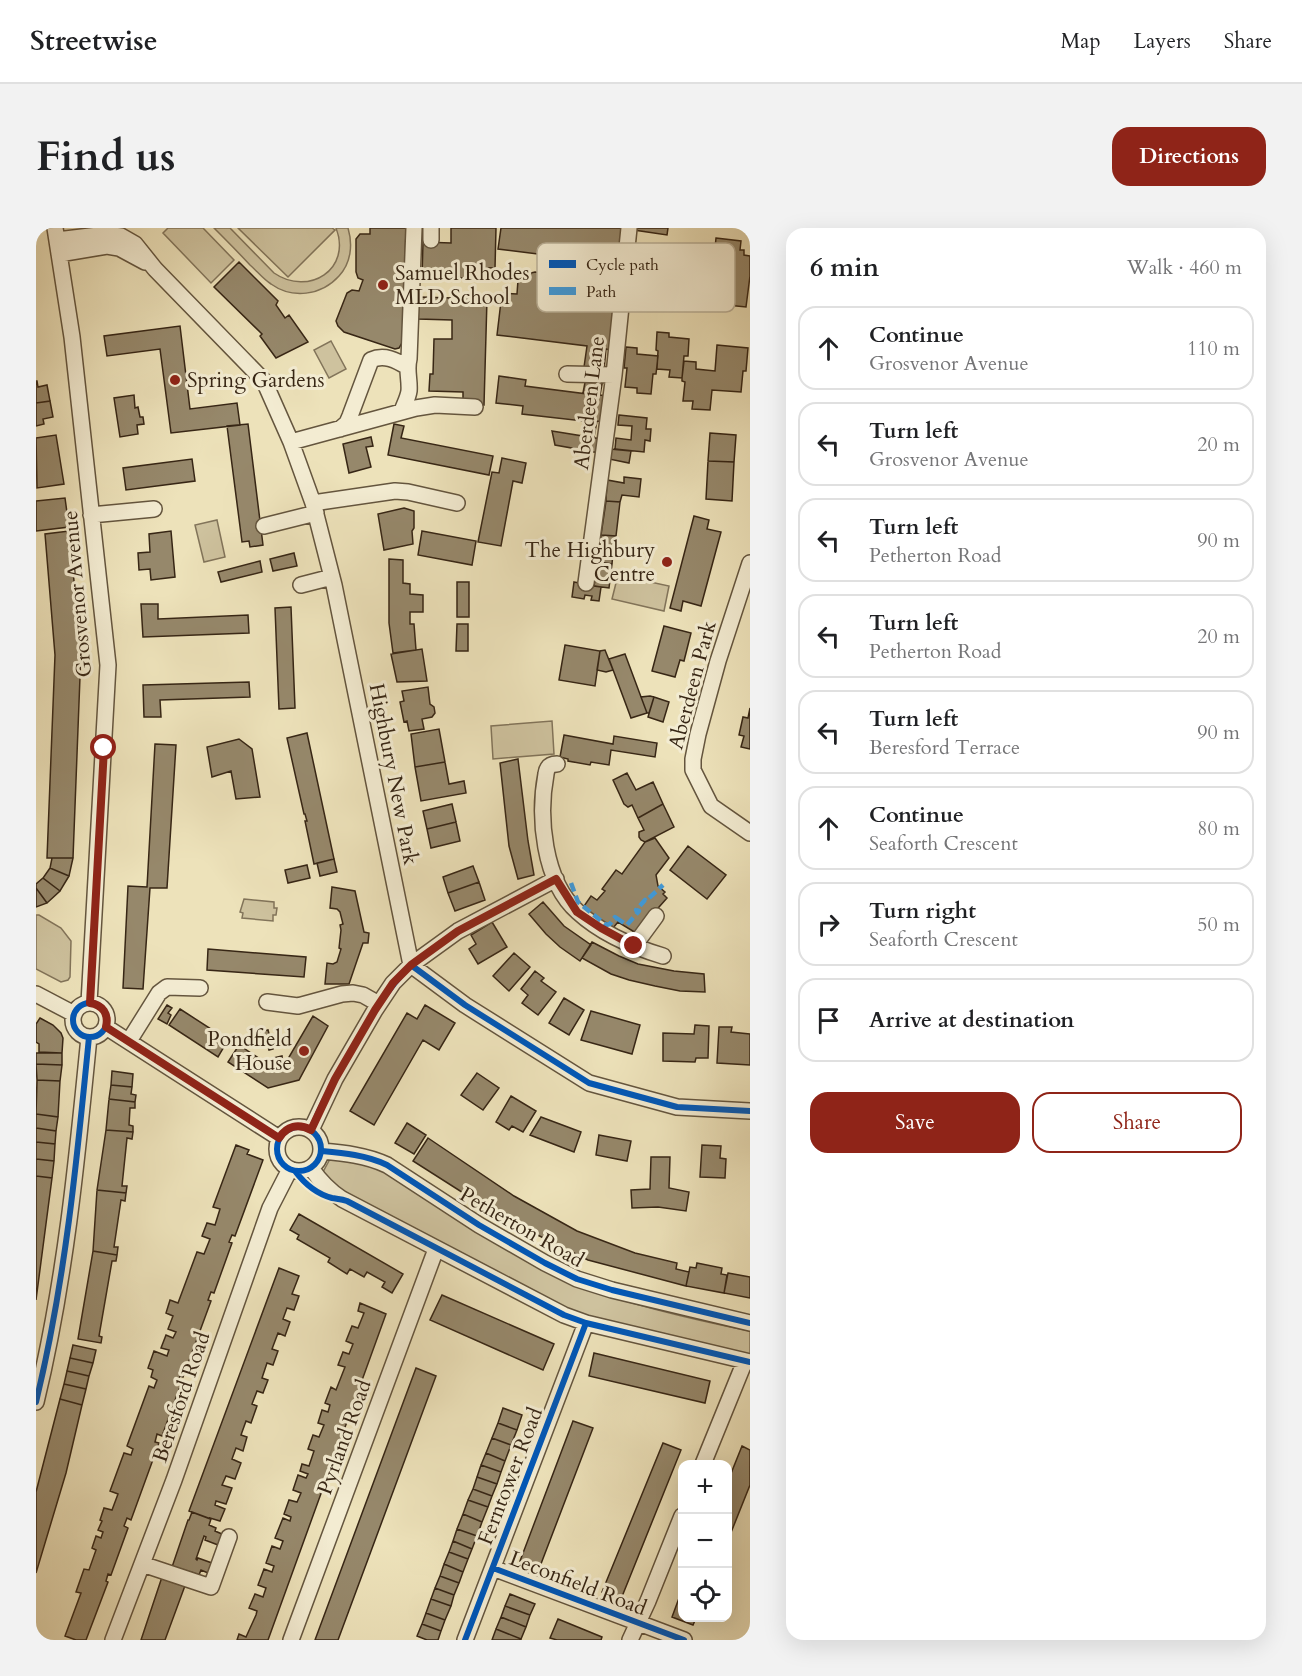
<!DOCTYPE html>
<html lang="en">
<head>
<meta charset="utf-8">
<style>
  body { margin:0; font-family:Cardo,serif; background:#f2f2f2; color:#202124 }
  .controls { position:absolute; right:18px; bottom:18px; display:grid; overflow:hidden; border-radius:12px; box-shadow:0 6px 24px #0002 }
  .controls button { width:54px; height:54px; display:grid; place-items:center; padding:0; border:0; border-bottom:2px solid #e0e0e0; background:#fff; color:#202124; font:30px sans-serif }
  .stop { position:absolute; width:18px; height:18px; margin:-14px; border:4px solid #8f2418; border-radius:50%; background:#fff }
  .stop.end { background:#8f2418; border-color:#fff; box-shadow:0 2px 6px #0008 }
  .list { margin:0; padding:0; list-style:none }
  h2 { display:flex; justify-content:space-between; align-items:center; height:78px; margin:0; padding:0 24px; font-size:26px }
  h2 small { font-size:20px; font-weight:400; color:#757577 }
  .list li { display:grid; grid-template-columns:39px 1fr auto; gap:18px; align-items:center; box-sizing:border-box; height:84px; margin:0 12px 12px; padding:0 12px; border:2px solid #e0e0e0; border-radius:18px }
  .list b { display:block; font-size:22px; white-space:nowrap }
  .list p { margin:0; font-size:20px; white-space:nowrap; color:#757577 }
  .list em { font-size:20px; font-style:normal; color:#757577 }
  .actions { display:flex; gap:12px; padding:18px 24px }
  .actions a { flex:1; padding:14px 0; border:2px solid #8f2418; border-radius:18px; text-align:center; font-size:21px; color:#8f2418 }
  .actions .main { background:#8f2418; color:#fff }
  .icon { flex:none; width:33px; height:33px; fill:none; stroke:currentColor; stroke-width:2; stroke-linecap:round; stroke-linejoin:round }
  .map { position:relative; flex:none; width:714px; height:1412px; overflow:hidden; border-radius:18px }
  header { display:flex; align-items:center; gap:36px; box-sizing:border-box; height:84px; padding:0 30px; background:#fff; border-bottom:2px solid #e0e0e0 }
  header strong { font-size:28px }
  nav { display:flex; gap:33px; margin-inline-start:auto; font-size:21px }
  .intro { display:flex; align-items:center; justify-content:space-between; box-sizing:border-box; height:144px; padding:0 36px }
  h1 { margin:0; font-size:42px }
  .button { padding:15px 27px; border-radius:18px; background:#8f2418; color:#fff; font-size:21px; font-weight:700 }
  main { display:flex; gap:36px; padding:0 36px }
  aside { flex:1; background:#fff; border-radius:18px; box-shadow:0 6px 24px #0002 }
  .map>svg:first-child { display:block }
</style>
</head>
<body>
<header>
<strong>Streetwise</strong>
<nav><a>Map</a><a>Layers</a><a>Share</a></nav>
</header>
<div class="intro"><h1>Find us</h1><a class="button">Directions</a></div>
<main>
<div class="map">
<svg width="714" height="1412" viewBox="0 0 714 1412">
  <rect width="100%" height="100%" fill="#ede2ba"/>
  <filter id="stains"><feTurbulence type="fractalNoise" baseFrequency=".00333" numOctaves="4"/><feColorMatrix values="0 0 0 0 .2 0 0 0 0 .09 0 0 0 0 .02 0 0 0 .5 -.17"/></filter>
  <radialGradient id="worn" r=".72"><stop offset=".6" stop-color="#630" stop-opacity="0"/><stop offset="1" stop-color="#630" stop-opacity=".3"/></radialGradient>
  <!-- green -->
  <path fill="#cec29e" stroke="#82745a" stroke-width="1.5" d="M132,0H167L198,32L175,55L127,5Z
    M178,0H194L238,45C273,69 316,41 300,0H312C317,17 315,35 303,48C285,68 256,71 235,56C227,51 221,43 214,37C202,24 190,12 178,0Z
    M202,0H296L299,2L252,49Z
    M295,113L310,141L293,150L278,122Z
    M181,292L189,329L168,334L159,297Z
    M582,347L633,358L628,383L576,371Z
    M516,493L518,526L457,531L455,498Z
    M208,671L238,674V680H241L240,687H237V693L206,690L207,685L204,684Z
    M0,687H3L25,700L35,713L34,749L32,752L25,754L0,741Z
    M294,931L338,936L539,1057C596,1077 654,1091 714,1103V1129L548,1089L307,966L287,944Z"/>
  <!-- building -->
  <path fill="#96886b" stroke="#372615" stroke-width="1.5" d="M334,0H370L367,113L363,120L359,121L308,104L302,98L300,93L311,65L316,62L323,63L327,52L322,50L320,44V11L324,6H334Z
    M415,0H460L459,40L429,39V50L386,49L387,14L415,15Z
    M465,0H587L582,36L462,21Z
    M598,0H632L631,7L598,2Z
    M680,10L705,13L704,22H708V27L714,28V48L710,79L681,76L688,21L679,20Z
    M203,34L242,73L240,77L249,90L253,87L272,114L240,130L224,108L226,106L178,59Z
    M499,44L514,47L521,52L518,55V62L515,66L509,67L508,73L556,78L559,56L576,59L573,79L579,80L574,122L570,121L568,142L548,139L551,118L461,107L466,65L481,66L482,52L487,47Z
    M383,69L451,71L448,177L427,176V164L393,163L394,146H397L398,111H416V92L382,91Z
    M144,98L154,181L201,175L204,197L135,205L124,121L71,128L68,108Z
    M621,104L633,105V109L653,111L652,128H648L646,150L633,149L634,142L621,141L622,123L620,122Z
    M681,117L712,120L710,143H707L705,164L676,162L674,182L656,181L657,173H647L649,154L646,153V150L648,133L660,134V141L679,143Z
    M590,119L601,120V126L622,128L620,146H617L615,166L601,165V160L589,159L591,140H588Z
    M463,148L490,152L489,158L551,166L547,193L486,186L487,178L460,175Z
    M550,149L567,151L564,167L571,168L567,194L561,193L558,209L546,207L551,166L547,165Z
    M0,153H1L2,159L11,157L14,173L0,175Z
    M98,167L99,180L102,179L104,189H107L108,196L101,197L102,206L84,209L78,170Z
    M14,173L17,189L7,191L8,196L0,198V175Z
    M583,187L611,190L610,201H615L614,213L609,212L608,224L579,221L580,210L595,212L596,198L582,197Z
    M212,196L227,317L214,319L213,313L206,314L191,198Z
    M358,196L368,198L365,210L457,228L453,247L352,227Z
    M516,203L565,211L564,225L519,217Z
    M674,205L700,207L698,234L672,233Z
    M20,207L28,256L1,260L0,210Z
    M335,209L337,218L330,219L335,239L313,245L307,216Z
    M574,221L595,223L593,235L573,231Z
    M466,230L490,235L486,255L477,253L465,318L442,314L456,244L463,245Z
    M156,231L159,253L90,262L87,240Z
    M672,233L698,234L696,273L670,271Z
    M588,249L605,251L603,269L586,267L584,274L570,273L571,252L588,255Z
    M29,270L33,299L0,303V273Z
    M570,273L584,274L580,308L565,307Z
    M368,280L378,283V300L376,303L377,316L348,322L342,286Z
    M658,288L673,292L671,301L685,304L665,378L647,373L645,383L634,380Z
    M33,303L45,423L37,630H11L19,427L9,306Z
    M135,303L139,349L115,352L114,341L103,342L102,325L114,324L113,306Z
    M386,303L440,313L436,337L382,327Z
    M565,307L580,308L577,325L563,324Z
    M563,324L577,325L576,336L562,334Z
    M258,325L261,338L237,343L234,331Z
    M353,331L367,332V355L374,356V366L387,367V384H374V396H378L380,422L357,425L353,395Z
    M224,333L226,344L185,354L182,344Z
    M562,334L576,336L573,360L558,358Z
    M421,354H433V389H421Z
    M538,354L565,359L563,373L555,372L556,368L549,367L548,371L536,369Z
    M105,376H122V391L212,387L213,405L107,409Z
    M255,379L259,480L243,481L239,380Z
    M421,396H432V423H420Z
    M628,398L655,405L648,433L644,432L639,449L616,443Z
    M529,417L564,423L559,458L523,452Z
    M386,421L391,453L361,454L355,426Z
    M569,422L577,442L570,444L561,442L564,423Z
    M589,426L611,485L595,490L573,431Z
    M213,454L214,469L124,472L125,489H108L107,457Z
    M392,459L394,476L398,479L399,485L396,489L386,491L388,501L373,503L371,493L368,494L364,474L368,473L366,463Z
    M614,468L618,469L613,485H611L605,469Z
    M618,469L633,474L627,494L612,489Z
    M714,480V521L705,519L708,508L703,507L707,489L712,490Z
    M403,501L409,534L379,539L375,506Z
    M271,505L298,631L278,636L269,593H271L269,586H268L251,510Z
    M528,507L577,516L578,508L621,515L619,529L575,522L573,537L555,534L554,537L532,533V531L524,529Z
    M203,511L216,521L224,569L200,571L195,543L176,549L171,519Z
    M119,516L140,517L131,660H114L107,761L87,760L92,658L111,659Z
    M482,531L492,613L498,647L482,651L473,618L464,535Z
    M409,534L413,556L428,553L430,565L385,573L379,539Z
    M591,545L600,562L617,554L627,576L602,590L596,577L592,579L588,576L577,552Z
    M416,576L420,594L391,601L387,583Z
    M627,576L638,599L609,614L605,612L603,609V604L608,602L602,590Z
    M420,594L424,613L395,620L391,601Z
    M619,610L633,630L620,647L622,658L629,664L627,666L631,670L600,705L582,694L577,700L546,681L555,668L561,672L569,663L566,661L580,642L586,646L609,614Z
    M652,618L690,647L671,671L634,642Z
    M16,630H37L33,648L14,640Z
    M298,631L301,644L284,648L281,635Z
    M271,637L274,650L252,655L249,642Z
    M437,638L443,654L412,665L407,649Z
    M14,640L33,648L24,663L7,650Z
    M7,650L24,663L11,675L0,660V656Z
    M443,654L449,672L419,683L412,665Z
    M296,659L319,663L328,704L333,705L332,715H327L313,756H289L291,735L297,736L301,734L305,721L303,720L305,702L304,697L307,696L304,684L301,681L294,680Z
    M0,660L11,675L0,679Z
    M507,674L528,698L555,717L544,733L524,719L510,706L493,686Z
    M456,694L471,719L442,736L433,721L440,716L435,707Z
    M556,714L583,728L602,736L638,743L668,746L669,764L644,763L619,758L593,752L575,746L546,730Z
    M172,721L270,729L268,749L171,742Z
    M478,725L494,739L473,763L457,748Z
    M499,743L508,750L505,753L520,764L502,787L486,775L492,767L485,761Z
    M528,770L548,782L533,807L513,795Z
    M131,777L136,780L132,785L135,787L131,796L122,791Z
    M389,777L419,795L403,822L387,812L338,897L314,883L371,785L381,791Z
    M144,781L192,812L182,829L133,797Z
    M555,783L604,797L596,826L545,812Z
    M277,788L292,798L263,852L232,860L192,834L203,817L236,839L238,838L237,830L246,828L247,836H249Z
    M4,790L17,797L25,805L27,810L26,825L3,824V816L0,814V796Z
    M659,797L673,798L672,830H660L659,834L627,833V805L658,806Z
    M683,799H696L695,804L714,806V837L681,835Z
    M232,802L237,821L233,822L229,807L214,811L213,806Z
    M0,825H26V837L0,836Z
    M0,836L26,837L24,853L1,852Z
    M76,843L97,846L96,859L75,857Z
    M441,845L463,860L447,882L425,867Z
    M1,852L24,853L22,889L0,886Z
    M75,857L96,859L95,866L100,867L99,874L73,871Z
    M475,868L500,883L487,904L476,898L473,902L460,894Z
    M73,871L99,874V880H94L93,897L97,898V904L70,902Z
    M0,886L22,889L20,903L0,900Z
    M505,889L545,904L538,924L494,907Z
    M371,895L390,907L378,926L359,915Z
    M0,900L20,903L19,916L0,914Z
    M70,902L97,904L96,911L91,910L86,958H91L90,965L61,962Z
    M563,907L595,913L591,933L560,927Z
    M392,910L478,968L541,1003L599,1025L641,1035L640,1041L653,1044L650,1058L552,1032L465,989L377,933Z
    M0,914L19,916L18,933L0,931Z
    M200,917L213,922L211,926L227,932L199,1008L196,1007L193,1014L196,1015L178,1065L175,1064L172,1072L175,1073L147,1149L144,1148L141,1155L145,1156L126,1208L121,1206L119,1214L123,1215L95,1292L91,1290L88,1298L92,1300L75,1347L72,1346L70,1353L72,1354L50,1412H40L29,1408L45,1365L40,1364L48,1341L53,1342L60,1322L56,1320L60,1308L65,1310L67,1304L62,1302L66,1293L64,1292L68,1280L76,1282L82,1266L74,1263L88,1225L95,1227L97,1221L91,1218L113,1158L118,1160L121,1152L115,1149L117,1142L112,1140L118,1123L131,1128L133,1122L125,1120L130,1107L137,1110L140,1104L132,1101L137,1088L130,1085L134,1072L142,1075L161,1024L168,1026L174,1011L166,1008L171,995L179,997L184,981L177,979Z
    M666,917L685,918L684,930L690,931L689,950L664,949Z
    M615,929H634L633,960L653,964L650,983L622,979L596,980L595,962L614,961Z
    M0,931L18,933L16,950L0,948Z
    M0,948L16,950L0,1072Z
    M61,962L90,965L89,973L85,972L78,1019H82L81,1027L57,1023Z
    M263,986L367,1046L356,1065L346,1059L349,1054L331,1044L328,1049L314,1041L311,1046L292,1034L294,1030L261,1011L263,1007L254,1002Z
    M57,1023L81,1027L80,1033H76L63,1108L66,1109L65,1115L42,1111Z
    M661,1035L686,1040L685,1046L691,1047L688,1065L650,1058L654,1039L660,1040Z
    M243,1040L263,1048L256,1066L263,1068L258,1082L251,1080L247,1091L254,1094L249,1108L242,1105L236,1121L242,1123L237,1137L231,1135L226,1150L232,1152L227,1165L221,1163L216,1176L221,1178L215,1195L210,1193L205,1207L211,1209L207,1223L200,1220L196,1231L205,1235L199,1251L190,1248L186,1257L196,1260L190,1276L180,1273L179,1277L189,1281L184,1293L174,1290V1291L153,1283Z
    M692,1045L714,1049V1070L688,1065Z
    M406,1067L518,1116L507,1142L394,1092Z
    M324,1075L350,1086L232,1412H201L203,1406L210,1409L220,1387L221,1383L213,1380L219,1366L227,1369L230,1360L222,1357L228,1341L236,1344L238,1338L230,1335L236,1318L244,1321L247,1313L239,1310L247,1290L254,1293L255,1289L248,1286L253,1272L261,1274L265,1265L257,1262L262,1247L270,1250L272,1246L264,1243L266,1236L273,1238L278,1223L272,1221L277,1207L283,1209L288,1197L282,1195L286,1182L292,1184L294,1177L289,1175L295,1159L300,1162L309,1139L302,1137L307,1124L313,1126L317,1116L310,1113L316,1098L322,1100L328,1085L322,1083Z
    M37,1117L60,1122L57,1135L34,1130Z
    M558,1125L674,1153L669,1175L553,1148Z
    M34,1130L57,1135L53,1148L31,1143Z
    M380,1140L400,1148L302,1412H279Z
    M31,1143L53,1148L50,1161L28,1156Z
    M28,1156L50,1161L46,1177L24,1171Z
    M24,1171L46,1177L30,1245L0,1345V1264Z
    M467,1180L486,1187L481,1202L462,1195Z
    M537,1193L557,1200L503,1341L484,1333Z
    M462,1195L481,1202L475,1217L456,1210Z
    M456,1210L475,1217L469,1233L450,1225Z
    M627,1215L645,1222L585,1371L566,1364Z
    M706,1218L714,1222V1257L692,1312V1253Z
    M450,1225L469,1233L465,1244L445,1237Z
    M445,1237L465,1244L461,1256L441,1249Z
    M441,1249L461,1256L456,1268L437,1261Z
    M437,1261L456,1268L452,1279L432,1272Z
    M432,1272L452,1279L446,1294L427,1286Z
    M156,1284L175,1291L173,1297L180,1300L179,1303L186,1306L182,1317L169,1312L170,1309L168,1308L160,1331L161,1332L162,1330L176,1335L172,1345L165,1342L163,1347L155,1344L154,1349L135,1342L152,1292H153Z
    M427,1286L446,1294L441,1308L421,1301Z
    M421,1301L441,1308L436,1321L417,1313Z
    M417,1313L436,1321L432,1331L413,1324Z
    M413,1324L432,1331L427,1344L408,1336Z
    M408,1336L427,1344L423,1355L404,1348Z
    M127,1346L150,1355L129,1412H105Z
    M404,1348L423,1355L418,1367L399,1360Z
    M399,1360L418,1367L415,1378L395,1371Z
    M646,1362V1390H660L657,1397L636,1389Z
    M474,1366L499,1376L494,1387L469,1378Z
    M395,1371L415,1378L409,1392L390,1385Z
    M469,1378L494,1387L490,1399L465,1389Z
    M390,1385L409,1392L405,1403L386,1396Z
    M465,1389L490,1399L485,1411L460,1401Z
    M522,1391L566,1409L565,1412H521L514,1410Z
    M386,1396L405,1403L402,1412H391L381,1408Z
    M460,1401L485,1411V1412H456Z"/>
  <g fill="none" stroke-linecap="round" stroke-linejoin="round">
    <defs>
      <path id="minor" d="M19,0L36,109L72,437L53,775
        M21,12L70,6L85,8L99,16L119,41L228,153L255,214L277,275L298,357L375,737L429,777L553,855L641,879L714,883
        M395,12V0
        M23,26L71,18L83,20L109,34
        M531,146L578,147
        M366,183C368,177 372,170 373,163C374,152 370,142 373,131L378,0
        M304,201L311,195L314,188L335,132C348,126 360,132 371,139
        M255,214L380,180L399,177L439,179
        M277,275L359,263L372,264L421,275
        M55,287L118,281
        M228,298L280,285
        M714,335L682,433L662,506L657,531V542L675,578L714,605
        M550,355L578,147L593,0
        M265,357L296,349
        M521,536C514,536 511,539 510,546C502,588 507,653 542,684C565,705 597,719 627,728
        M598,718L620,688
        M0,766L38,786
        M231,774L262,778L306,766L317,765L327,767L343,776
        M37 792a17 17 0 1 1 34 0a17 17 0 1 1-34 0Z
        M70,799L243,910
        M93,813L123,765L131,759L164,760
        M241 921a22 22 0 1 1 44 0a22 22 0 1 1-44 0Z
        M275,902L299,851L339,782L357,755L375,737L422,703L520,651
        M285,923C307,925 330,927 351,937L443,997L509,1035L541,1051L576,1062L714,1095
        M275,940C284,953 292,962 306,971L528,1087L550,1095L714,1134
        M0,1174C29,1055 41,932 53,809
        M667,1236L709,1133
        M106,1336L175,1359L193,1309
        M457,1340L648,1412
        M77,1412L138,1252L234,980L254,941
        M255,1412L400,1021
        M429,1412L550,1095
        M594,1412L612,1373L646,1288"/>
    </defs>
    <!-- minor casing -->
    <use href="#minor" stroke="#64553e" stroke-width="18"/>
    <!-- minor -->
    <use href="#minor" stroke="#f3ecd2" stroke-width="15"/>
    <!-- quiet -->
    <path stroke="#3e9cdf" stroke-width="4.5" stroke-dasharray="9 4.5" stroke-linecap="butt" d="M535,655L542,674L570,697L574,696L579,689L582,691
      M581,693L582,691L591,697L603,683L600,682L609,672L610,673L627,657"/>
    <defs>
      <path id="cycleway" d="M37 792a17 17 0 1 1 34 0a17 17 0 1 1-34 0Z
        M70,799L243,910
        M241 921a22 22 0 1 1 44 0a22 22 0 1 1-44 0Z
        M275,902C286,874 301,848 316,822C333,791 350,762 375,737L429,777L553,855L641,879L714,883
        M285,923C307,925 330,927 351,937L443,997L509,1035L541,1051L576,1062L714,1095
        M259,943C268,955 281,966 296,970C302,971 306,971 311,973L528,1087L550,1095L714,1134
        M0,1174C29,1055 41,932 53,809
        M457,1340L648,1412
        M429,1412L550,1095"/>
    </defs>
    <!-- cycleway casing -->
    <use href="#cycleway" stroke="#f3ecd2" stroke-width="10"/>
    <!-- cycleway -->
    <use href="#cycleway" stroke="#0057b8" stroke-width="6"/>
  </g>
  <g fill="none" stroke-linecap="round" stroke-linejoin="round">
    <!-- route -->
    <path stroke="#8f2418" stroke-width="8" d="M68,520L54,775C67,777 73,786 70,799L243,910C251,898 262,895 275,902L299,851L339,782L357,755L375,737L422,703L520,651L541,684L565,700L598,718"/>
  </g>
  <!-- markers -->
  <g fill="#8f2418" stroke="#f3ecd2" stroke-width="2">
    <circle cx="347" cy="57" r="6"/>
    <circle cx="139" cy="152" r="6"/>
    <circle cx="631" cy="334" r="6"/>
    <circle cx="268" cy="823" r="6"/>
  </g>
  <g text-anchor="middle" stroke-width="6" stroke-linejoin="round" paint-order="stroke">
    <!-- poi labels -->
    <g font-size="21" fill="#372615" stroke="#f3ecd2" text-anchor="start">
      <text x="359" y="52">Samuel Rhodes<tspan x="359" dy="24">MLD School</tspan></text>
      <text x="151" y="159">Spring Gardens</text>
      <text x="619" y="329" text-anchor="end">The Highbury<tspan x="619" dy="24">Centre</tspan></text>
      <text x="256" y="818" text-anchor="end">Pondfield<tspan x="256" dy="24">House</tspan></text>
    </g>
    <!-- street labels -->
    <g font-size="21" fill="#372615" stroke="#f3ecd2">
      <text transform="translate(553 175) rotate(-83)" y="7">Aberdeen Lane</text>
      <text transform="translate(41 366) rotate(-95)" y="7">Grosvenor Avenue</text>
      <text transform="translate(656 457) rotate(-75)" y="7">Aberdeen Park</text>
      <text transform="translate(358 546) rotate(79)" y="7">Highbury New Park</text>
      <text transform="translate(486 999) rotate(30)" y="7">Petherton Road</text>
      <text transform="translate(145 1169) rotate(-71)" y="7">Beresford Road</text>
      <text transform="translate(308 1209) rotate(-70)" y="7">Pyrland Road</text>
      <text transform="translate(474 1248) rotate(-69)" y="7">Ferntower Road</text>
      <text transform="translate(542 1355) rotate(21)" y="7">Leconfield Road</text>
    </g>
  </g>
  <!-- legend -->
  <rect x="501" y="15" width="198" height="69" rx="9" fill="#f3ecd2" stroke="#bbb199" stroke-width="1.5"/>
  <rect x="513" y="32" width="27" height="8" fill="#0057b8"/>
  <rect x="513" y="59" width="27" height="8" fill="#3e9cdf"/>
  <g font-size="16" fill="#372615">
    <text x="550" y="42">Cycle path</text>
    <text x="550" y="69">Path</text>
  </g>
  <rect width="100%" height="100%" filter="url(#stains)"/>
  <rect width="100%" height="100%" fill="url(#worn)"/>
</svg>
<div class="controls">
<button>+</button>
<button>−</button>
<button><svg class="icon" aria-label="locate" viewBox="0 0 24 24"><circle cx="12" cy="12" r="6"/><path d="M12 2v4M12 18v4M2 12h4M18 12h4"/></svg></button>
</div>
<div class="stop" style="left:68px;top:520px"></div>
<div class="stop end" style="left:598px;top:718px"></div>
</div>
<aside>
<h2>6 min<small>Walk · 460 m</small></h2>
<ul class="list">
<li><svg class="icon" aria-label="ahead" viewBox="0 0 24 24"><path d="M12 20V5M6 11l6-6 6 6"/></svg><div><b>Continue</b><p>Grosvenor Avenue</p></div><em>110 m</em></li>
<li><svg class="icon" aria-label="left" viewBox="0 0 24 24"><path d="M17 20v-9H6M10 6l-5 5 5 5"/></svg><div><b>Turn left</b><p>Grosvenor Avenue</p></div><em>20 m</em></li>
<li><svg class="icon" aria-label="left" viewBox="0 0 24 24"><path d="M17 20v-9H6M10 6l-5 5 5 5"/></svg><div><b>Turn left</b><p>Petherton Road</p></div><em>90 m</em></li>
<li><svg class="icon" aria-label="left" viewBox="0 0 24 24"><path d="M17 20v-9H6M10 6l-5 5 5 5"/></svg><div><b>Turn left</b><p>Petherton Road</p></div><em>20 m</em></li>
<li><svg class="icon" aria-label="left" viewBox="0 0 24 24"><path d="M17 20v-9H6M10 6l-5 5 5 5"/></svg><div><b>Turn left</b><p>Beresford Terrace</p></div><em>90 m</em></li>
<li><svg class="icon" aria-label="ahead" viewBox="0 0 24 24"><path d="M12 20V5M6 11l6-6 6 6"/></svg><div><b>Continue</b><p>Seaforth Crescent</p></div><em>80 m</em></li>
<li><svg class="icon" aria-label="right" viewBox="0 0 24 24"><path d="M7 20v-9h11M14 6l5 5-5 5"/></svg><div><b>Turn right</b><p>Seaforth Crescent</p></div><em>50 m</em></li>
<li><svg class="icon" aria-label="arrive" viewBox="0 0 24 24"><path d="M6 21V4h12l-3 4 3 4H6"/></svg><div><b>Arrive at destination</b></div></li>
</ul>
<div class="actions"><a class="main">Save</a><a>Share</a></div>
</aside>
</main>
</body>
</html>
